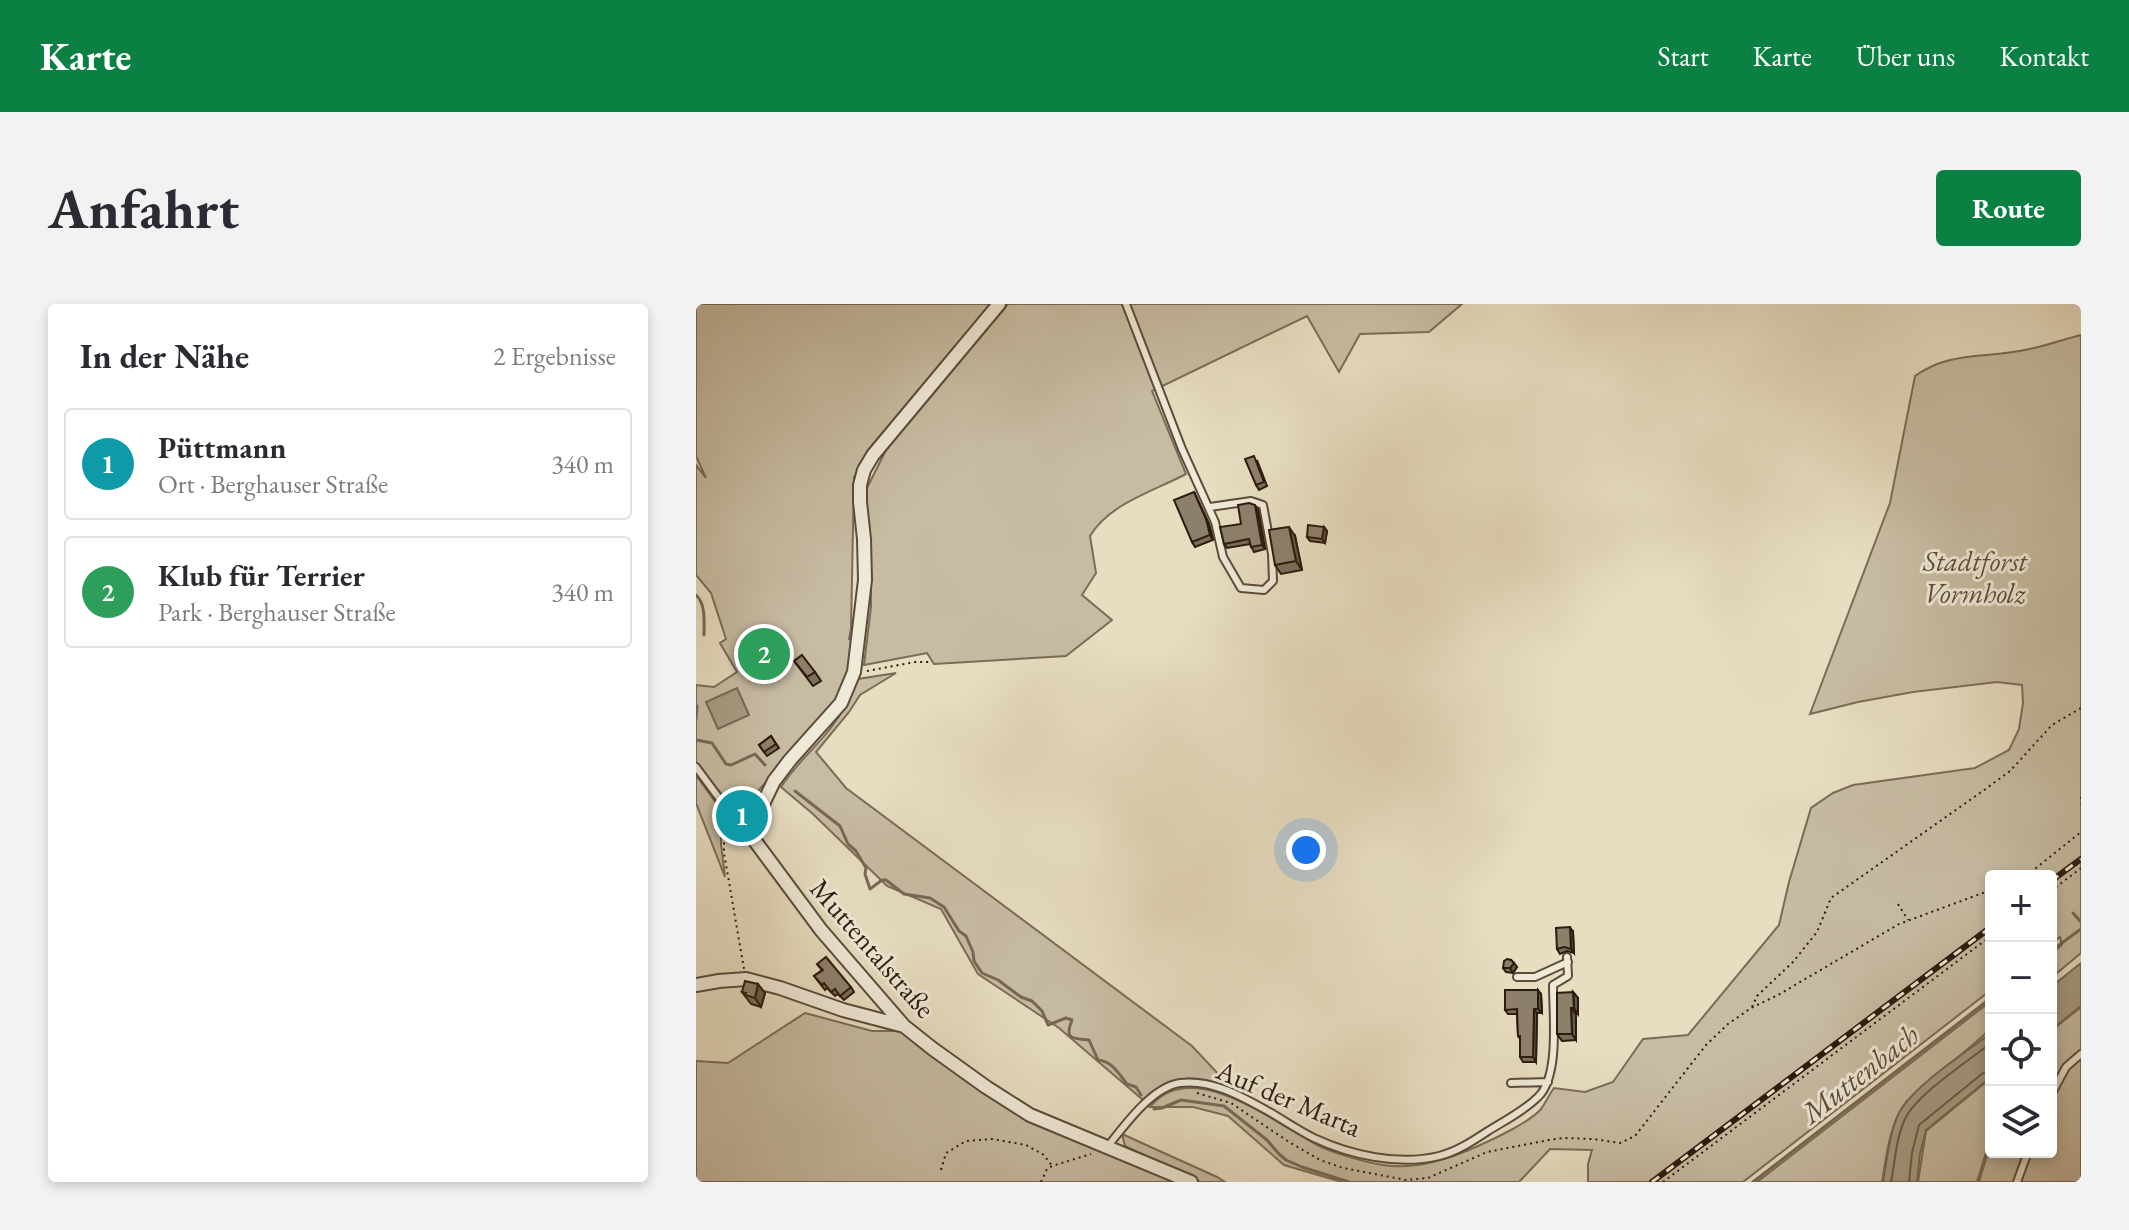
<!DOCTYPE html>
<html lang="de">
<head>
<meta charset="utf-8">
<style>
  body { margin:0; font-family:"EB Garamond",serif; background:#f2f2f3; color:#2b2b33 }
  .controls { position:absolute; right:24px; bottom:24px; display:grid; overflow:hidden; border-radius:8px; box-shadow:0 4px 12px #0003 }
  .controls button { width:72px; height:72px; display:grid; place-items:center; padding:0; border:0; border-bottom:2px solid #e1e1e2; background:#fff; color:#2b2b33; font:40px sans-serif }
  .you { position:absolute; left:610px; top:546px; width:28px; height:28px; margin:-20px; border:6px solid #fff; border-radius:50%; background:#1a73e8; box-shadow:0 0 0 12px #1a73e833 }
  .badge { display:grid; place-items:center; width:52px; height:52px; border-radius:50%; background:#0b8043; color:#fff; font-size:26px; font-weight:700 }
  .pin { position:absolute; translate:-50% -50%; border:4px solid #fff; box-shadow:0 2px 8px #0006 }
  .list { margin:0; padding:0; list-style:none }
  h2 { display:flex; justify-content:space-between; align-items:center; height:104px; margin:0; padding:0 32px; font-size:34px }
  h2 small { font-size:26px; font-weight:400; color:#7c7c81 }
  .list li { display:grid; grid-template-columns:52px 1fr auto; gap:24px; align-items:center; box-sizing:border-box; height:112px; margin:0 16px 16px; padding:0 16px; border:2px solid #e1e1e2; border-radius:8px }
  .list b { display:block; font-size:30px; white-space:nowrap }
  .list p { margin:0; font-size:26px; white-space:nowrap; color:#7c7c81 }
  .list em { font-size:26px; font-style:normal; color:#7c7c81 }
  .icon { flex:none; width:44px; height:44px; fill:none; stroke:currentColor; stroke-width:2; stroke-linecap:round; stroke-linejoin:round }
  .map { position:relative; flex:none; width:1385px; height:878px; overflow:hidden; border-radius:8px }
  header { display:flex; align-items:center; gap:48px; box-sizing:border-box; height:112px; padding:0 40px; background:#0b8043; color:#fff }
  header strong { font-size:38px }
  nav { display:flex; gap:44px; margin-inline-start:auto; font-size:28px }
  .intro { display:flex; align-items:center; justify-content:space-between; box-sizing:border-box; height:192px; padding:0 48px }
  h1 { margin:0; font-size:56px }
  .button { padding:20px 36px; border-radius:8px; background:#0b8043; color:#fff; font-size:28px; font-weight:700 }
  main { display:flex; gap:48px; padding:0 48px }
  aside { flex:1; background:#fff; border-radius:8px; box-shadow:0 4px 12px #0003 }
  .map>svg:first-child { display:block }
</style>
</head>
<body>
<header>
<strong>Karte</strong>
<nav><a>Start</a><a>Karte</a><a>Über uns</a><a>Kontakt</a></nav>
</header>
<div class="intro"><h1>Anfahrt</h1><a class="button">Route</a></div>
<main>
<aside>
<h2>In der Nähe<small>2 Ergebnisse</small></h2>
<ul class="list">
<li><span class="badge" style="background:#0f9aa8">1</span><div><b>Püttmann</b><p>Ort · Berghauser Straße</p></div><em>340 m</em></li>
<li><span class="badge" style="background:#2e9e5b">2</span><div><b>Klub für Terrier</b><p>Park · Berghauser Straße</p></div><em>340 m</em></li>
</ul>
</aside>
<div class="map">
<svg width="1385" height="878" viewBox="0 0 1385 878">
  <rect width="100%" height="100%" fill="#e7ddc1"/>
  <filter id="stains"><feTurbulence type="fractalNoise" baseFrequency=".0025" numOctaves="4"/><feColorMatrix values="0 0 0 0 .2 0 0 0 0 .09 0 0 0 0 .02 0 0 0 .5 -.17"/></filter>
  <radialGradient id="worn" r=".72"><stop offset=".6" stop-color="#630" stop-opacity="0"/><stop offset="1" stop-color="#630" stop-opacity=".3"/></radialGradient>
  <!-- green -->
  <path fill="#c7bca3" stroke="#7a6c58" stroke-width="2" d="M0,0H294L158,173L155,325L153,335L158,337C152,365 151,381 134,406L54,496L44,514L0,458V381L18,383L41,368L24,339L30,335L15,289L0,271V161L10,174L0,152Z
    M312,0H766L733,28L664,30L643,68L611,12L456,87L490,170C458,187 414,199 394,232L400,269L386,291L416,316L370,352L238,360L231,349L168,361L175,303V261L168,190L192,142Z
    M1385,31V649L1355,674V650L1366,641L1364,633L1355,640V572H1295V686L1047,878H892V860L896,846L854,845L823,878H646L588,861L532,812L497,803H454C496,751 580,820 623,842C638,849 671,859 687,861C720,866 753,855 782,842C798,835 834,818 845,805C850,798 853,791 858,784L889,788L917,778L947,735L992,731L1083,621L1093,578L1115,504L1137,489L1157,481L1279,464L1313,446L1323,425L1327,399L1326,381L1301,378L1217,388L1162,398L1114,410L1194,199L1219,72C1252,48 1285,54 1323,47C1344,44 1365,36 1385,31Z
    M200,369L164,391L153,408L120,448L150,484L496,742L526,774L544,789C500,770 486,767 447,796L363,724L282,670L245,605L191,582L117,510L85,483C99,461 118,445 134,425C147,409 154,393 162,375Z
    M0,471L25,506V540L29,573L0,499Z
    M1295,697V725L1210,798C1193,822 1191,849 1186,878H1061Z
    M1385,703V878H1283L1295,838V848H1355V727Z
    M109,709L176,727H205L267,773L485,878H0V757L32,759Z
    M1295,774V832L1281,878H1222L1230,827Z
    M426,830L521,873L529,878H504L429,842Z"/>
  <!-- water -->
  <path fill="#a79b84" stroke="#766855" stroke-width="2" d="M41,384L53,411L22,425L10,398Z
    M1385,659V702L1355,726V683Z
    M1295,729V773L1230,826L1224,850L1221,878H1187C1191,856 1193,831 1202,811C1215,783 1269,749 1295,729Z"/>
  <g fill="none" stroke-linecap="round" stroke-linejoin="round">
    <!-- shore -->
    <path stroke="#6a5b49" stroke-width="2" d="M1195,878C1199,858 1200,834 1209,815C1221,790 1272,757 1295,739
      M1213,878L1216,849L1223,821L1287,769L1295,767"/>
    <!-- stream -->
    <path stroke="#766855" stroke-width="3" d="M0,291C10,300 8,318 8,331
      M0,415L1,402
      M0,436L16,439L30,460L35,461L59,450L69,461
      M99,487L144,522L152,540L160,547L170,564L169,570L174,585L186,576H190L208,590L234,594L248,603L263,627L270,632L277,648L278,657L286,669L302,676L325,693L336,697L346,707L352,721L370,714L376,716C368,736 376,734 393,736L402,756C416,757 423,770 431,780L440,783L445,791
      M1377,609L1385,618
      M1355,647L1385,625
      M458,805L466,804L485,796L528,802L571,836L583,850L590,856L606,863L653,878
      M1057,878L1295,694"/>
    <defs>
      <path id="service" d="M430,0L486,145L519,218L527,253L545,284L568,286L577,277L576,250L567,201L555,197L514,203
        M0,463L40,517L53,529
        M821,673H839L872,658
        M815,779L852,778
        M1355,791L1370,763L1385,750
        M412,842C429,821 456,783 484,779C515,775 545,792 570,806C586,815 602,826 618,834C654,851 703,862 743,852C760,848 777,837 792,827C808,817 828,807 842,793C864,772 857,711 857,681L872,672L871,653
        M1321,878L1332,848"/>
      <path id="minor" d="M303,0L177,151L168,166L164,181V198L168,235L169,276L158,368L145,399L94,456L78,477L53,529L125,626L208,722L237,745L290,783L334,811L495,878
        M0,681L23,677L50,675L84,684L147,706L208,722"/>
    </defs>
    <!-- service casing -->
    <use href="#service" stroke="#5b4c3b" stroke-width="10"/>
    <!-- minor casing -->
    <use href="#minor" stroke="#5b4c3b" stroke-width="16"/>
    <!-- path -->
    <path stroke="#2c1b0e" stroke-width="2" stroke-dasharray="2 4" stroke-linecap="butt" d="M171,367L219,358H234
      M1385,493V500
      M33,523L28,527V549L48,665
      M1330,572L1385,528
      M1355,587L1385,564
      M1202,600L1212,616
      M1056,703L1061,692L1097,658L1121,628L1135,594L1291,484L1314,467L1356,421L1385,404
      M501,789L535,799L593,838L624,856L647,864L710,876L732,874L791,848L853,836L867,834L897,835L924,839L939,832L1010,741L1032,720L1055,704L1082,691L1203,620L1295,586
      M245,866L250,849L270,837L296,835L330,841L348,851L356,862
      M345,878L351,865L356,862L395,850
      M967,878L1295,632"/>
    <!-- service -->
    <use href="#service" stroke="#efe9d7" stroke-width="6"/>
    <!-- minor -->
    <use href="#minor" stroke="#efe9d7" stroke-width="12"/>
    <defs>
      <path id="rail" d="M1355,577L1385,555
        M956,878L1295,623"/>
    </defs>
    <!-- rail casing -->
    <use href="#rail" stroke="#2c1b0e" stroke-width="6"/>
    <!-- rail -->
    <use href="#rail" stroke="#efe9d7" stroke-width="3" stroke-dasharray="9" stroke-linecap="butt"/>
  </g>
  <!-- wall -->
  <path fill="#796e5c" stroke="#2c1b0e" stroke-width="2" d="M561,156L571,182L563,186L560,181Z
    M498,188L513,220L517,236L499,243L496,238Z
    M562,206L569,245L558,248L554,240L531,244L528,240L545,220Z
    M628,223L631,227L629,239L614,237L611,233Z
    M599,232L606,266L585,270L579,261Z
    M98,357L119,368L125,377L117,382Z
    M75,432L83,444L71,452L63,441Z
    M877,628L878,649L871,647L864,650L861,645Z
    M815,656L821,663L817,669L810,668L807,664Z
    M121,660L155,683L158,688L148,696L142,690L139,692L131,684L129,686L118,672L126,666Z
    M46,688L69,689L65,703L55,700Z
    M877,688L882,694V710H880V736L866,737L861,730Z
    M845,690L846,709H841L840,758H827L824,753V735L822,732L821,710H812L809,706Z"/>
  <!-- shaded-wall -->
  <path fill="#635a4b" stroke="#2c1b0e" stroke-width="2" d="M498,188L513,220L517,236L514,231Z
    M559,201L562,206L569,245L566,241Z
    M593,223L599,232L606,266L600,257Z
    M628,223L631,227L629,239L626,235Z
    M874,623L877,628L878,649L875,645Z
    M818,659L821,663L817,669L814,664Z
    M62,680L69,689L65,703L59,694Z
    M842,686L845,690L846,709L842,705Z
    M877,688L882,694V710L878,704Z
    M875,704L880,710V736L876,730Z
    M838,705L841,709L840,758L837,753Z"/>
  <!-- building -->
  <path fill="#8d806b" stroke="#2c1b0e" stroke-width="2" d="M558,152L568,178L560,181L549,155Z
    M498,188L510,215L514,231L496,238L478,196Z
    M553,199L559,201L566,241L555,243L553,235L528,240L524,223L545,220L542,201Z
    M612,221L628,223L626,235L611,233Z
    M593,223L600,257L579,261L573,226Z
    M106,351L119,368L111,373L98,357Z
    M75,432L80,440L68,448L63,441Z
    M874,623L875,645L868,643L861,645L860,624Z
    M130,653L155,683L144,692L139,685L135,688L128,679L126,681L118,672L127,666L121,660Z
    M811,655L815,656L818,659L814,664H807L808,657Z
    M49,677L62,680L59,694L49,691L50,689L46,688Z
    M809,686H842V705H838L837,753H824V732H822L821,705L809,706Z
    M877,688L878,704H875L876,730H861V689Z"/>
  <g text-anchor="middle" stroke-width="6" stroke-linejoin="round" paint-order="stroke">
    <!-- park labels -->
    <g font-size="28" font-style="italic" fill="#5a4b3b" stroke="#efe9d7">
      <text x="1279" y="267">Stadtforst<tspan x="1279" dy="32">Vormholz</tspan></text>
    </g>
    <!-- street labels -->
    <g font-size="28" fill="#2c1b0e" stroke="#efe9d7">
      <text transform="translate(177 644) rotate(49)" y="10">Muttentalstraße</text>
      <text transform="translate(593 794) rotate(23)" y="10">Auf der Marta</text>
    </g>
    <!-- water labels -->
    <g font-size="30" font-style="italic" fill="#5d4e3d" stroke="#efe9d7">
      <text transform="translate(1164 770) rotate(-38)" y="10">Muttenbach</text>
    </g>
  </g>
  <rect width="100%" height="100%" filter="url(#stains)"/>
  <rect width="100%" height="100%" fill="url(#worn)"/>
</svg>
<div class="controls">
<button>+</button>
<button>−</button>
<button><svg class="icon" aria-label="locate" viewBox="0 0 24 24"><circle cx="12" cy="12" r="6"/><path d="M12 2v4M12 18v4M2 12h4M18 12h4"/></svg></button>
<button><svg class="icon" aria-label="layers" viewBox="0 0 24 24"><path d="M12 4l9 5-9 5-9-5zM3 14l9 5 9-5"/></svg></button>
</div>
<div class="you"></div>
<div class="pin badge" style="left:46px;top:512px;background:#0f9aa8">1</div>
<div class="pin badge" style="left:68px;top:350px;background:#2e9e5b">2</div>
</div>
</main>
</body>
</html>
